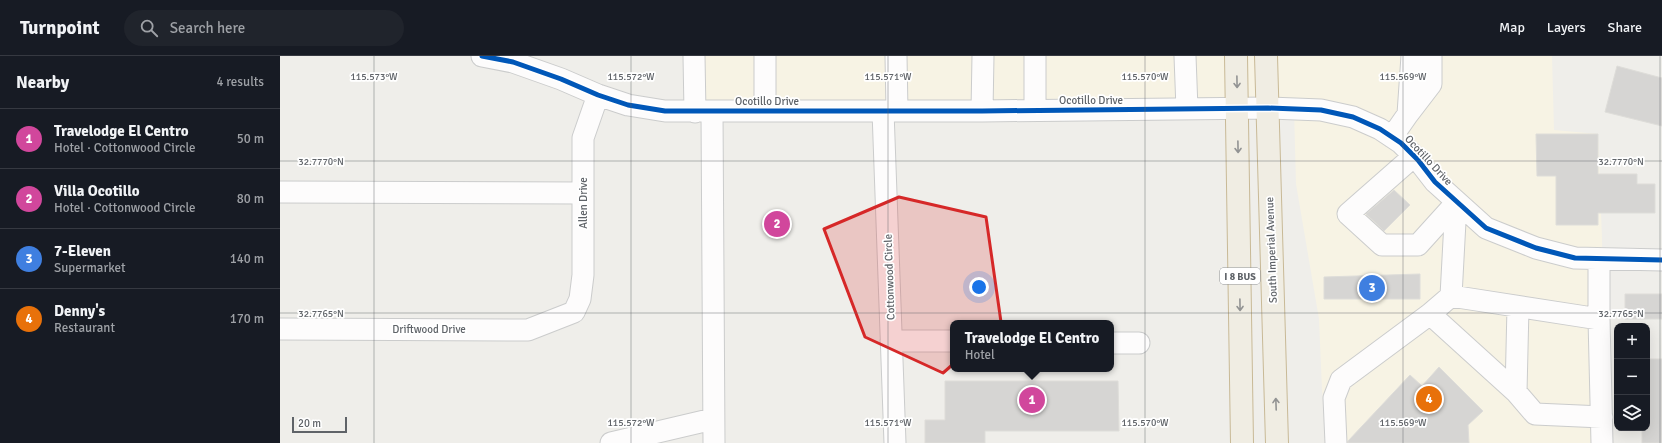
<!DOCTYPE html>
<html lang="en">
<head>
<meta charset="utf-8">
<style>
  body { margin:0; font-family:Signika,sans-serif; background:#20242c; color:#f1f3f6 }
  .controls { position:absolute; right:12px; bottom:12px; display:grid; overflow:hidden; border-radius:8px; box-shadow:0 4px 16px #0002 }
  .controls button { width:36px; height:36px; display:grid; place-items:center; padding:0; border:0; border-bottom:1px solid #363941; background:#171b24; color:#f1f3f6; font:20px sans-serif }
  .scale { position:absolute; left:12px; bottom:10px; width:55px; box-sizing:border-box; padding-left:4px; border:2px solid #5f6368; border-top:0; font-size:11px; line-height:14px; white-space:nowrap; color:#5f6368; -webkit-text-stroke:3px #fff; paint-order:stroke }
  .you { position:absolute; left:699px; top:231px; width:14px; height:14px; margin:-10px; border:3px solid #fff; border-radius:50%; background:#1a73e8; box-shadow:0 0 0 6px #1a73e833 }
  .badge { display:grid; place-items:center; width:26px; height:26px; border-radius:50%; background:#8c9099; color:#fff; font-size:13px; font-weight:700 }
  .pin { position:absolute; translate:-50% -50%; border:2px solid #fff; box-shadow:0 1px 4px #0006 }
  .popup { position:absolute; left:670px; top:264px; width:164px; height:52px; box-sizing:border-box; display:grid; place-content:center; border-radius:8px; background:#171b24; filter:drop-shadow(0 1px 3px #0005); font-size:13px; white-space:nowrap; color:#9ea1a6 }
  .popup b { font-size:15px; color:#f1f3f6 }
  .popup::after { content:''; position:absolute; left:50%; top:100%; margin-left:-8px; border:8px solid transparent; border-top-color:#171b24 }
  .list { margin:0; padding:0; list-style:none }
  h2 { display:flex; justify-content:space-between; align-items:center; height:52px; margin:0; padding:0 16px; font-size:17px }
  h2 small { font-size:13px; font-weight:400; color:#9ea1a6 }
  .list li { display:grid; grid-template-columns:26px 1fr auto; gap:12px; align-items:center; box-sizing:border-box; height:60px; padding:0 16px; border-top:1px solid #363941 }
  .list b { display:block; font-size:15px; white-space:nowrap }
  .list p { margin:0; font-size:13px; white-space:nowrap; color:#9ea1a6 }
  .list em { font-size:13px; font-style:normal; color:#9ea1a6 }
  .icon { flex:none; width:22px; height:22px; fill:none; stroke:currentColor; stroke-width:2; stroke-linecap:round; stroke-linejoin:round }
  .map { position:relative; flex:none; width:1382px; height:387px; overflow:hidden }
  header { display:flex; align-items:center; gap:24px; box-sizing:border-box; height:56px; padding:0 20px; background:#171b24; border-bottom:1px solid #363941 }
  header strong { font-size:19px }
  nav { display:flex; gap:22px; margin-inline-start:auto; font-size:14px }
  .search { width:280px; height:36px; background:#20242c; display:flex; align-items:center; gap:10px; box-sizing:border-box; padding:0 14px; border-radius:22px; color:#9ea1a6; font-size:15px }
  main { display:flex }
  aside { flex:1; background:#171b24 }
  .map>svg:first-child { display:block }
</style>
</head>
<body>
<header>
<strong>Turnpoint</strong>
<div class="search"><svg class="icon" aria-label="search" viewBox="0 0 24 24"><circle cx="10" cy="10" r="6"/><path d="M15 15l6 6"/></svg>Search here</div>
<nav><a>Map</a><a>Layers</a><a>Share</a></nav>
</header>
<main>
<aside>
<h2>Nearby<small>4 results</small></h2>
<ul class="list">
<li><span class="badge" style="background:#d1479c">1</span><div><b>Travelodge El Centro</b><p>Hotel · Cottonwood Circle</p></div><em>50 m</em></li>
<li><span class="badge" style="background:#d1479c">2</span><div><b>Villa Ocotillo</b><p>Hotel · Cottonwood Circle</p></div><em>80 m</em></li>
<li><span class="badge" style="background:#3f7fe0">3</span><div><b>7-Eleven</b><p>Supermarket</p></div><em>140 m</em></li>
<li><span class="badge" style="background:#e8710a">4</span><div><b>Denny's</b><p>Restaurant</p></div><em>170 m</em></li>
</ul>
</aside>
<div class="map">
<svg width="1382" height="387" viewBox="0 0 1382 387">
  <rect width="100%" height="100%" fill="#efeeea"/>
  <!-- commercial -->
  <path fill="#f7f3e4" d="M414,0H1272L1274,74L1318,78L1322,182L1325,387H1048L1042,334L1039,263L1016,128L1014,53L415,56Z"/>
  <!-- building -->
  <path fill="#d6d5d3" stroke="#deddd9" d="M1337,10L1382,22V70L1325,56Z
    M1256,78H1318V118H1357V128H1375V157H1318V169H1276V120H1257Z
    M1114,134L1130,149L1104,175L1086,158Z
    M1140,218V243H1044V221Z
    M1345,238H1382V263H1345Z
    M1367,303H1382V387H1362V372H1367Z
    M1159,311L1203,355L1188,369L1189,387H1068V385L1130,319L1142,330Z
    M665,325H838L839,375H705V387H645V364H665Z"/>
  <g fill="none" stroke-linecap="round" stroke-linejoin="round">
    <defs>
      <path id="minor" d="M202,0L233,6L281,23L318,39L348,49L385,55H702L988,52L1041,54L1073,61L1100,73L1121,87L1138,104L1155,126L1206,172L1256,192L1295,202L1382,204
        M414,0L415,56
        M616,0L617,54
        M755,0V54
        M905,0L907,53
        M485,54V0
        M603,55L615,387
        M702,55L703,0
        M432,56L434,387
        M1128,58L1151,28V0
        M1112,81L1128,58L1132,0
        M1134,100L1068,158L1102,189H1138L1176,147
        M0,136L303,137
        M1176,147L1171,240L1319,263V203
        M1150,258L1236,336L1238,251
        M1319,263L1322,387
        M0,273L248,274L294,256L300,243L303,219V82L318,39
        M611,285H673
        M831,287H859
        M1236,336L1255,358L1322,361
        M331,387L433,363
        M1056,387L1054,342L1061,324L1150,258L1171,240"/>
      <path id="highway" d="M956,0L962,387
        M986,0L997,387"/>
    </defs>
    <!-- minor casing -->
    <use href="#minor" stroke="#cbcccc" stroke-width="23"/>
    <!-- highway casing -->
    <use href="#highway" stroke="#c8b996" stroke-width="24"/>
    <!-- minor -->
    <use href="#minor" stroke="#fdfcfc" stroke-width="21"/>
    <!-- highway -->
    <use href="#highway" stroke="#f0ede3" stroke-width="22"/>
    <defs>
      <path id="cycleway" d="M202,0L233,6L281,23L318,39L348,49L385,55H702L988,52L1041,54L1073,61L1100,73L1121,87L1138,104L1155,126L1206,172L1256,192L1295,202L1382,204"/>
    </defs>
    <!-- cycleway casing -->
    <use href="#cycleway" stroke="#fff" stroke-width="8"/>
    <!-- cycleway -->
    <use href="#cycleway" stroke="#0057b8" stroke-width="5"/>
  </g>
  <!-- one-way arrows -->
  <defs><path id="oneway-shaft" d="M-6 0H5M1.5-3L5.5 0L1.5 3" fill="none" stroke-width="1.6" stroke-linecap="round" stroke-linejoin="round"/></defs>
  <g stroke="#929393">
    <use href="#oneway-shaft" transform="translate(957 26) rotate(89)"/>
    <use href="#oneway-shaft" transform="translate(958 91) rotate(89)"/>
    <use href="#oneway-shaft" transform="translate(960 249) rotate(89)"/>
    <use href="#oneway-shaft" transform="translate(996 348) rotate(-92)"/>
  </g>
  <!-- marked area -->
  <path fill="#d62828" fill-opacity="0.2" stroke="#d62828" stroke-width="3" stroke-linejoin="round" d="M619,141L706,161L721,266L663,317L585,281L544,173Z"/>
  <!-- ticks -->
  <path fill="none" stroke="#5f6368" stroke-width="1" stroke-opacity="0.45" d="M94,0V387M351,0V387M608,0V387M865,0V387M1123,0V387M1380,0V387M0,105H1382M0,257H1382"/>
  <g text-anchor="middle" stroke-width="3.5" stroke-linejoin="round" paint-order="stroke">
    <!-- shield labels -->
    <rect fill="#fff" stroke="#8f9295" stroke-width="1" x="940" y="212" width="40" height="16" rx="3"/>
    <g font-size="10" font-weight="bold" fill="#5f6368">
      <text x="960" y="224">I 8 BUS</text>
    </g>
    <!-- street labels -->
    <g font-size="11" fill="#5f6368" stroke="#fff">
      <text x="811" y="48">Ocotillo Drive</text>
      <text x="487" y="49">Ocotillo Drive</text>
      <text transform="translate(1149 104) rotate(47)" y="4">Ocotillo Drive</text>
      <text transform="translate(303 147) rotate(-90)" y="4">Allen Drive</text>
      <text transform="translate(991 194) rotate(-92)" y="4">South Imperial Avenue</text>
      <text transform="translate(609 221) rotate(-92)" y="4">Cottonwood Circle</text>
      <text x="149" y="277">Driftwood Drive</text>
    </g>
  </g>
  <g font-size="10" text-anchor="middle" fill="#5f6368" stroke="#fff" stroke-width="3.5" stroke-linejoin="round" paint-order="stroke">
    <text x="94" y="24">115.573°W</text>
    <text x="351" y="24">115.572°W</text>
    <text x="608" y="24">115.571°W</text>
    <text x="865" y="24">115.570°W</text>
    <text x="1123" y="24">115.569°W</text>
    <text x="41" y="109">32.7770°N</text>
    <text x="1341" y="109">32.7770°N</text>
    <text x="41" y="261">32.7765°N</text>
    <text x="1341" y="261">32.7765°N</text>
    <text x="351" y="370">115.572°W</text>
    <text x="608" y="370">115.571°W</text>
    <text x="865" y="370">115.570°W</text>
    <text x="1123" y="370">115.569°W</text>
  </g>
</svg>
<div class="controls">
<button>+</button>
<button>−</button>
<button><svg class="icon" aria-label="layers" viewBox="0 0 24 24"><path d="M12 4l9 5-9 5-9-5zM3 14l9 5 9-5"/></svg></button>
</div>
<div class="scale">20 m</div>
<div class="you"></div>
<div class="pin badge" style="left:752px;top:344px;background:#d1479c">1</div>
<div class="popup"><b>Travelodge El Centro</b>Hotel</div>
<div class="pin badge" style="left:497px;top:168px;background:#d1479c">2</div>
<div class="pin badge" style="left:1092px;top:232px;background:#3f7fe0">3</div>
<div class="pin badge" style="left:1149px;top:343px;background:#e8710a">4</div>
</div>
</main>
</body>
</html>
